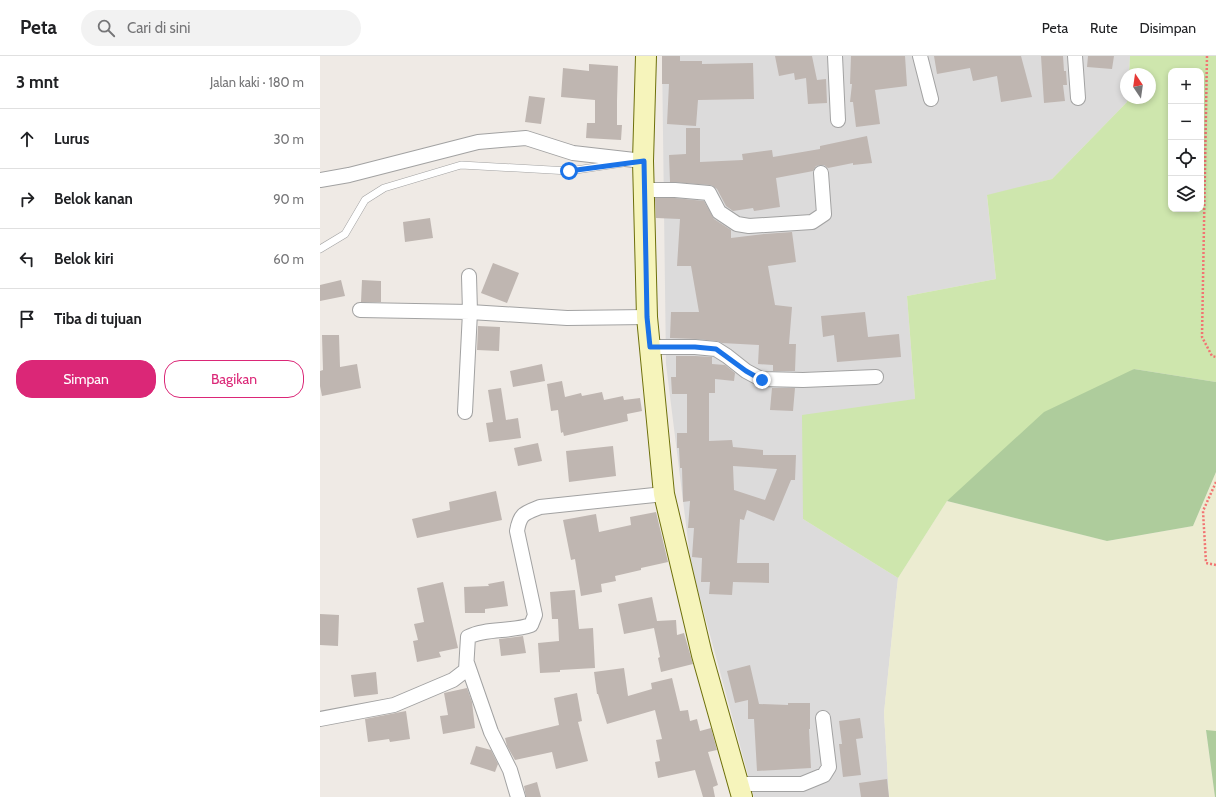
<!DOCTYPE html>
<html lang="id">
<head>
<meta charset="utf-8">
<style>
  body { margin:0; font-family:Cabin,sans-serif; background:#f2f2f2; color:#202124 }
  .controls { position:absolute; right:12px; top:12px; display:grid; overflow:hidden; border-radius:8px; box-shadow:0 2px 6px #0003 }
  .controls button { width:36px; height:36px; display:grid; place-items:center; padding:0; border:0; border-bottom:1px solid #e0e0e0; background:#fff; color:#202124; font:20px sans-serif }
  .compass { position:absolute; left:800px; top:12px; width:36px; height:36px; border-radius:50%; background:#fff; box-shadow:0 2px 6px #0003; rotate:347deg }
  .stop { position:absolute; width:12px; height:12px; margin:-9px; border:3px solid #1a73e8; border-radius:50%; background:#fff }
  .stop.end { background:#1a73e8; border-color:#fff; box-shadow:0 1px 4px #0008 }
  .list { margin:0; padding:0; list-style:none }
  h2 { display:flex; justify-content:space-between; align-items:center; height:52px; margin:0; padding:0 16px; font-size:17px }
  h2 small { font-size:13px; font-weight:400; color:#757577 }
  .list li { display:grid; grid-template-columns:26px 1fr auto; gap:12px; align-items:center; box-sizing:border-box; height:60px; padding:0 16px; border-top:1px solid #e0e0e0 }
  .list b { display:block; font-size:15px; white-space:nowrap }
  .list em { font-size:13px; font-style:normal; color:#757577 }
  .actions { display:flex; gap:8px; padding:12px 16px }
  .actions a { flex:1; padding:9px 0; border:1px solid #db2777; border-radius:16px; text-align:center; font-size:14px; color:#db2777 }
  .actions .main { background:#db2777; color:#fff }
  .icon { flex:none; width:22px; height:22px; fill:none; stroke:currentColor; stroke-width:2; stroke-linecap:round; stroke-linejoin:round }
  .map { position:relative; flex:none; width:896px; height:741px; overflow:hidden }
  header { display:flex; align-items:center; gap:24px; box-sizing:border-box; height:56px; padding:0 20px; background:#fff; border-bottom:1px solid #e0e0e0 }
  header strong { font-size:19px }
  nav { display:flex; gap:22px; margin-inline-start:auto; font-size:14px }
  .search { width:280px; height:36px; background:#f2f2f2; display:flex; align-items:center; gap:10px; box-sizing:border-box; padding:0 14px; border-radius:22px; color:#757577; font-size:15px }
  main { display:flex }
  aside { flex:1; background:#fff }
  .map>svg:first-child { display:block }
</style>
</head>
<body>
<header>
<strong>Peta</strong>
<div class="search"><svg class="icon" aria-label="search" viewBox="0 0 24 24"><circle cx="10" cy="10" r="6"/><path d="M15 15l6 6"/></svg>Cari di sini</div>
<nav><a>Peta</a><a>Rute</a><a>Disimpan</a></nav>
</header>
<main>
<aside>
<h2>3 mnt<small>Jalan kaki · 180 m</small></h2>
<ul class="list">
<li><svg class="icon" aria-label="ahead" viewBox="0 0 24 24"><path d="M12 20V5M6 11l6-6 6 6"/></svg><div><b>Lurus</b></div><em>30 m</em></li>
<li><svg class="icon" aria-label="right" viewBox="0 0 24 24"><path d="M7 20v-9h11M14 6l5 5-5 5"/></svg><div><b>Belok kanan</b></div><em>90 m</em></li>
<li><svg class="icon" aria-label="left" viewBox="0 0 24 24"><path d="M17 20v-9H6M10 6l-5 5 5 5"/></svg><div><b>Belok kiri</b></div><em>60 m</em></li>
<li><svg class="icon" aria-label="arrive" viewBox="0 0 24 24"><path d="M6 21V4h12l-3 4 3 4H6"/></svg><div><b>Tiba di tujuan</b></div></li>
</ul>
<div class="actions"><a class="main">Simpan</a><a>Bagikan</a></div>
</aside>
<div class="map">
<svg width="896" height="741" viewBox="0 0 896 741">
  <rect width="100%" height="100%" fill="#efeae5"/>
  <!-- residential -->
  <path fill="#dcdbdb" d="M342,0H810L809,18H806V42H808V45L732,123L667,140L676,223L587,240L595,343L483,463L578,522L564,657L569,741H434L371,509L346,308Z"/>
  <!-- farmland -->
  <path fill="#ececd1" d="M896,416V675H886L895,741H569L564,657L578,522L627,445L787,485L873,470Z"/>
  <!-- grass -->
  <path fill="#cee6ad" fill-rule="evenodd" d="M810,0H896V326L814,313L627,445L578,522L483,463L482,359L595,343L587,240L676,223L667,139L732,123L807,46L808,42H830V18H809ZM851,15H881V153H851Z"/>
  <!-- forest -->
  <path fill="#aecc9c" d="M814,313L896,326V416L873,470L787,485L627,445L724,356Z
    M886,674L896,675V741H895Z"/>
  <!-- building -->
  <path fill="#bfb6b1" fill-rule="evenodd" d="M342,0H360V5H382V8L433,7L434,43L378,44L376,70L347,68L349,28H342Z
    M455,0H492L497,24L506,23L507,47L488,48L486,22L475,24L474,17L459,20Z
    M531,0H585L587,30L555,34L560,68L536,71L533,46H530L532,28H530Z
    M614,0H701L712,41L681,46L677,20L653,25L650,12L617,18Z
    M721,0H743L744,15H746L747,29H743L745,45L724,47Z
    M768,0H794L792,13L767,11Z
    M269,8L298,10L297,45V69H302L301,84L266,82L267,67H275V44L241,41L243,12L269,15Z
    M209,40L225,42L221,68L205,66Z
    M366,72H380V106L423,104L422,98L452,94L453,101L500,93V90L547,80L552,107L533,109V107L508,112L504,109H500L496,110L493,115L488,116L456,122L460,151L434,155L433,152L413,155L406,150L397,133L393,130L390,129L350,126L349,99L366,98Z
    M335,142H355L384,145L394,163L411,174V182L444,178L472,176L476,206L448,210L455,249L472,251L469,288H476L475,315H453V309L438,308L439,289L402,287L397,285L376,283L350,282L351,256H379L371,210H357L360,163L336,162Z
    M110,162L113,182L85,186L83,166Z
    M173,207L199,217L187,247L161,237Z
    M21,224L25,240L0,245V229Z
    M42,224L61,225V246H41Z
    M545,256L548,281L579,278L581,301L517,306L514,279L503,281L501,260Z
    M158,270L180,271L179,295L157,294Z
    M2,279H19L20,311L37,308L41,332L2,340L0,330V315L3,314Z
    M356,300H375L392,301V308L405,309L415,317L414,325L395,323V337H389V385L412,384L413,391L443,394V399H476L475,424H471L454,465L427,454L424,464L420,463L417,507H449V527L413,526L412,539L389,538L390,526H381L382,502L372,501L374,472H368L370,445L363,446L362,412H360L359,392H357V377H367V338H352L351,321H356ZM413,410L457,413L445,444L414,434Z
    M222,308L225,325L193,331L190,315Z
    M242,325L245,341L261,337L262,340L282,336L284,344L303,340L304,344L320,342L322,355L307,358L308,365L244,380L243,376L241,377L238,354L231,355L227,328Z
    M181,332L186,364L198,362L201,382L169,386L166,367L173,366L168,334Z
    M452,332H475L473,355L450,354Z
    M218,387L222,405L198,410L194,392Z
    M293,390L296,420L249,426L246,395Z
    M176,435L182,464L97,482L92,463L130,454L129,446Z
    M336,456L348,506L321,512V514L295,520L296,525L281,528L282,536L261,540L255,503L251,504L243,464L276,458L279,476L311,469L310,461Z
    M184,525L188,550L165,553V557H145L144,531L169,530L168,528Z
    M123,526L138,592L119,596L121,601L97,606L93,585L98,584L94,568L104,566L97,532Z
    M255,534L259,573L273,572L275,612L240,614V616L220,617L218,587L239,585L238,563H232L230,536Z
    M332,541L337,565L356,564L357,579L364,577L373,608L341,616L338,602L340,601L334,572L304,578L298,548Z
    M0,558L19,559L18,590L0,589Z
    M203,580L206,597L181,600L179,583Z
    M430,609L439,648L468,649V647H490V673H489L491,712L437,715L434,663H428V644L415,647L407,615Z
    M304,612L308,640L332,633L331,627L352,622L360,655L368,654L370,665L377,663L380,675L391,672L397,694L388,696L398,729L393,731L395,741H383L375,714L338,722L335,706L340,705L336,684L342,683L335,654L287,668L278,638H277L274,616Z
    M56,616L58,638L34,641L31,619Z
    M147,632L152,646L155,672L123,678L120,660L128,659L124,637Z
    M257,637L262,665L258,666L268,705L236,713L232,696L195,704L187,690L185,682L239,669L234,642Z
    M86,655L90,683L70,686L69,683L48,686L45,663Z
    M540,662L543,682L536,683L541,719L523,721L519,688H522L519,665Z
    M156,690L171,694L178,708L175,716L150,708Z
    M567,723L569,741H541L539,727Z
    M217,726L221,741H206L204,730Z"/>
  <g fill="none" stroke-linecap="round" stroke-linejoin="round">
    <defs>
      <path id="lane" d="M0,193L25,178L45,144L64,132L141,109L249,115L303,107"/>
      <path id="street" d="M515,0L518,64
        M600,0L611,43
        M755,0L758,42
        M0,124L29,119L158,86L206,82L253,97L323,105
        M324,134H355L389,137L399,156L417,168L429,170L492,166L504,158L501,117
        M40,254L150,256L247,262L327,261
        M330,291H375L396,293L407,300L426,315L441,323L483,324L556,321
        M145,356L150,256L149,220
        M147,607L171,676L190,714L198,741
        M0,663L74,649L133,624L146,614L148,581C165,572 191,576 211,569L215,559L197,475C200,457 205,457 220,451L344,438
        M418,728H482L504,719L509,711L503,662"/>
      <path id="secondary" d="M326,0L323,105L327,261L344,438L382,599L422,741"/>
    </defs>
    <!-- lane casing -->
    <use href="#lane" stroke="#a2a2a2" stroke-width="8"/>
    <!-- street casing -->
    <use href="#street" stroke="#a2a2a2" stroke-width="16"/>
    <!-- secondary casing -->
    <use href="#secondary" stroke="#6e700b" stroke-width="22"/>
    <!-- path -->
    <path stroke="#f27472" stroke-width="2.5" stroke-dasharray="2 2" stroke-linecap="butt" d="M887,0L882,281L892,300L896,301
      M896,426L883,455L886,507L896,509"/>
    <!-- lane -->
    <use href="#lane" stroke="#fff" stroke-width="7"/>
    <!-- street -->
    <use href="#street" stroke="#fff" stroke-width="14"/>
    <!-- secondary -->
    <use href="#secondary" stroke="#f6f4bb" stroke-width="20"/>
  </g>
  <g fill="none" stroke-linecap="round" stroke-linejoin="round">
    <!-- route -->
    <path stroke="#1a73e8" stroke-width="5" d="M249,115L324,105L327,261L330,291H375L396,293L426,315L442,324"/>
  </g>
</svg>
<div class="controls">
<button>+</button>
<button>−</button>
<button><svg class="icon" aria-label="locate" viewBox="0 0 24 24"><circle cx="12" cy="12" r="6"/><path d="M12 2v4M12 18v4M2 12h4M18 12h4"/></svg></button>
<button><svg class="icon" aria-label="layers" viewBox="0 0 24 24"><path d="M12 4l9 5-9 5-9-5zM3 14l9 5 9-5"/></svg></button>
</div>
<svg class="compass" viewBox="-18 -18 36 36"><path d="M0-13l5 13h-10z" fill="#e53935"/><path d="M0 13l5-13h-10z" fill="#757577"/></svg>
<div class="stop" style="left:249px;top:115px"></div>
<div class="stop end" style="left:442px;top:324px"></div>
</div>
</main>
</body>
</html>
